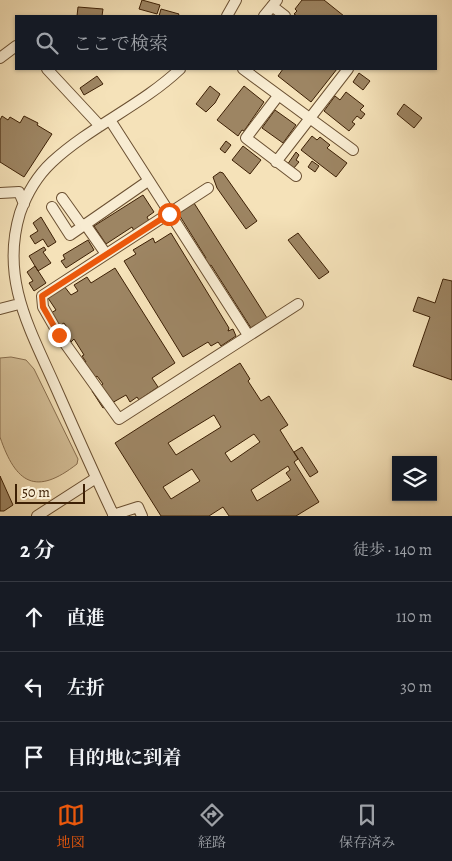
<!DOCTYPE html>
<html lang="ja">
<head>
<meta charset="utf-8">
<style>
  body { margin:0; font-family:Alegreya,"Noto Serif JP",serif; background:#242831; color:#f1f3f6 }
  .controls { position:absolute; right:15px; bottom:15px; display:grid; overflow:hidden; border-radius:0px; box-shadow:0 1px 4px #0004 }
  .controls button { width:45px; height:45px; display:grid; place-items:center; padding:0; border:0; border-bottom:1px solid #363941; background:#171b24; color:#f1f3f6; font:25px sans-serif }
  .scale { position:absolute; left:15px; bottom:12px; width:70px; box-sizing:border-box; padding-left:5px; border:2px solid #3d2005; border-top:0; font-size:14px; line-height:18px; white-space:nowrap; color:#3d2005; -webkit-text-stroke:4px #f8ecd2; paint-order:stroke }
  .stop { position:absolute; width:15px; height:15px; margin:-11px; border:4px solid #ea580c; border-radius:50%; background:#fff }
  .stop.end { background:#ea580c; border-color:#fff; box-shadow:0 1px 5px #0008 }
  .list { margin:0; padding:0; list-style:none }
  h2 { display:flex; justify-content:space-between; align-items:center; height:65px; margin:0; padding:0 20px; font-size:21px }
  h2 small { font-size:16px; font-weight:400; color:#9ea1a6 }
  .list li { display:grid; grid-template-columns:32px 1fr auto; gap:15px; align-items:center; box-sizing:border-box; height:70px; padding:0 20px; border-top:1px solid #363941 }
  .list b { display:block; font-size:19px; white-space:nowrap }
  .list em { font-size:16px; font-style:normal; color:#9ea1a6 }
  .icon { flex:none; width:28px; height:28px; fill:none; stroke:currentColor; stroke-width:2; stroke-linecap:round; stroke-linejoin:round }
  .map { position:relative; flex:none; width:452px; height:516px; overflow:hidden }
  .search { position:absolute; background:#171b24; box-shadow:0 1px 4px #0004; left:15px; right:15px; top:15px; height:55px; display:flex; align-items:center; gap:12px; box-sizing:border-box; padding:0 18px; border-radius:0px; color:#9ea1a6; font-size:19px }
  .sheet { height:275px; background:#171b24 }
  nav { display:flex; justify-content:space-around; align-items:center; box-sizing:border-box; height:70px; border-top:1px solid #363941; background:#171b24; font-size:14px; color:#9ea1a6 }
  nav a { display:grid; justify-items:center; gap:2px }
  nav .on { color:#ea580c }
  .map>svg:first-child { display:block }
</style>
</head>
<body>
<div class="map">
<svg width="452" height="516" viewBox="0 0 452 516">
  <rect width="100%" height="100%" fill="#f5e2b9"/>
  <filter id="stains"><feTurbulence type="fractalNoise" baseFrequency=".004" numOctaves="4"/><feColorMatrix values="0 0 0 0 .2 0 0 0 0 .09 0 0 0 0 .02 0 0 0 .5 -.17"/></filter>
  <radialGradient id="worn" r=".72"><stop offset=".6" stop-color="#630" stop-opacity="0"/><stop offset="1" stop-color="#630" stop-opacity=".3"/></radialGradient>
  <!-- green -->
  <path fill="#d6c19a" stroke="#8a7050" d="M11,357L26,360L34,369L78,459L77,464C36,496 16,484 0,437V358Z"/>
  <!-- building -->
  <path fill="#9d8563" stroke="#3d2005" fill-rule="evenodd" d="M142,0L160,5L157,14L139,9Z
    M302,0H324L344,16H297L294,14L297,11L295,9Z
    M78,7L103,9L102,16H77Z
    M161,9L179,14L178,16H159Z
    M283,69H337L311,102L278,76Z
    M359,73L370,81L363,90L353,82Z
    M97,76L103,84L84,95L80,88Z
    M210,86L220,94L215,103L206,112L196,104Z
    M244,86L264,102L244,131L242,130L238,136L217,120Z
    M346,92L364,106L360,110L365,114L361,119L357,116L352,122L355,124L349,131L324,111L335,96L340,100Z
    M404,104L422,118L414,128L397,114Z
    M275,110L296,125L283,143L262,128Z
    M2,116L8,120L10,117L20,123L24,116L38,123L37,125L52,134L24,177L0,162V120Z
    M312,136L317,140L320,137L330,145L327,148L347,163L336,177L301,150Z
    M226,141L231,145L225,153L220,149Z
    M243,146L261,160L250,174L232,160Z
    M296,152L299,155L296,160L299,162L293,169L287,165Z
    M312,161L319,166L315,172L308,167Z
    M220,172L223,173L257,221L246,229L217,188L213,177Z
    M143,195L154,212L147,217L149,221L134,231L132,227L106,244L94,226Z
    M194,203L267,318L251,328L211,265L208,267L203,260L206,258L178,213Z
    M41,217L56,242L48,247L43,239L35,244L30,236L38,231L33,223Z
    M171,233L229,328L228,331L233,329L236,336L221,346L218,342L211,346L208,342L183,357L124,261L136,254L133,250L153,238L155,243Z
    M298,233L329,272L319,279L288,240Z
    M88,240L94,250L66,268L61,261L65,259L63,255Z
    M44,247L46,250L43,252L51,263L38,271L29,256Z
    M35,266L46,283L34,291L29,283L33,281L27,272Z
    M115,268L175,363L152,378L158,387L139,400L137,397L130,402L126,395L103,408L92,391L103,384L97,376L93,379L83,364L86,362L82,356L84,355L74,339L71,342L64,332L68,329L64,323L59,326L51,313L56,310L48,298L64,286L71,295L78,291L74,285L87,277L91,283Z
    M443,279L452,281V380L413,366L430,317L413,311L418,297L435,303Z
    M240,363L250,379L248,381L261,401L269,396L288,425L280,430L298,459L294,462L319,502L296,516H229L223,507L209,516H161L115,443ZM214,415L221,427L176,455L168,443ZM254,434L260,442L231,462L225,453ZM288,466L290,470L286,473L291,480L257,501L251,490ZM192,469L200,481L171,499L163,487Z
    M302,447L318,472L310,477L294,452Z
    M0,476L13,505L4,511H0Z"/>
  <g fill="none" stroke-linecap="round" stroke-linejoin="round">
    <defs>
      <path id="minor" d="M272,6L285,16
        M227,16L236,0
        M264,16L277,0
        M0,58L16,46
        M47,69L100,126
        M243,69L353,150
        M278,96L246,138L296,176
        M110,120L248,335
        M276,162L348,69
        M208,188L42,296L43,307L59,335L119,419L298,304
        M0,193L19,192L24,204
        M62,198L82,226
        M52,207L70,235L148,181
        M85,224L106,254
        M0,309L19,304
        M113,515L138,507L142,516
        M37,516L96,478
        M114,516C94,474 75,431 56,388C30,329 0,279 20,213C27,193 37,176 52,162C91,126 142,105 180,69"/>
    </defs>
    <!-- minor casing -->
    <use href="#minor" stroke="#6b5032" stroke-width="12"/>
    <!-- minor -->
    <use href="#minor" stroke="#f8ecd2" stroke-width="10"/>
  </g>
  <g fill="none" stroke-linecap="round" stroke-linejoin="round">
    <!-- route -->
    <path stroke="#ea580c" stroke-width="6" d="M59,335L43,307L42,296L169,214"/>
  </g>
  <rect width="100%" height="100%" filter="url(#stains)"/>
  <rect width="100%" height="100%" fill="url(#worn)"/>
</svg>
<div class="controls">
<button><svg class="icon" aria-label="layers" viewBox="0 0 24 24"><path d="M12 4l9 5-9 5-9-5zM3 14l9 5 9-5"/></svg></button>
</div>
<div class="scale">50 m</div>
<div class="stop" style="left:169px;top:214px"></div>
<div class="stop end" style="left:59px;top:335px"></div>
<div class="search"><svg class="icon" aria-label="search" viewBox="0 0 24 24"><circle cx="10" cy="10" r="6"/><path d="M15 15l6 6"/></svg>ここで検索</div>
</div>
<section class="sheet">
<h2>2 分<small>徒歩 · 140 m</small></h2>
<ul class="list">
<li><svg class="icon" aria-label="ahead" viewBox="0 0 24 24"><path d="M12 20V5M6 11l6-6 6 6"/></svg><div><b>直進</b></div><em>110 m</em></li>
<li><svg class="icon" aria-label="left" viewBox="0 0 24 24"><path d="M17 20v-9H6M10 6l-5 5 5 5"/></svg><div><b>左折</b></div><em>30 m</em></li>
<li><svg class="icon" aria-label="arrive" viewBox="0 0 24 24"><path d="M6 21V4h12l-3 4 3 4H6"/></svg><div><b>目的地に到着</b></div></li>
</ul>
</section>
<nav>
<a class="on"><svg class="icon" aria-label="map" viewBox="0 0 24 24"><path d="M3 6l6-2 6 2 6-2v14l-6 2-6-2-6 2zM9 4v14M15 6v14"/></svg>地図</a>
<a><svg class="icon" aria-label="directions" viewBox="0 0 24 24"><path d="M12 3l9 9-9 9-9-9zM9 14v-3h6M13 9l2 2-2 2"/></svg>経路</a>
<a><svg class="icon" aria-label="saved" viewBox="0 0 24 24"><path d="M7 4h10v16l-5-4-5 4z"/></svg>保存済み</a>
</nav>
</body>
</html>
